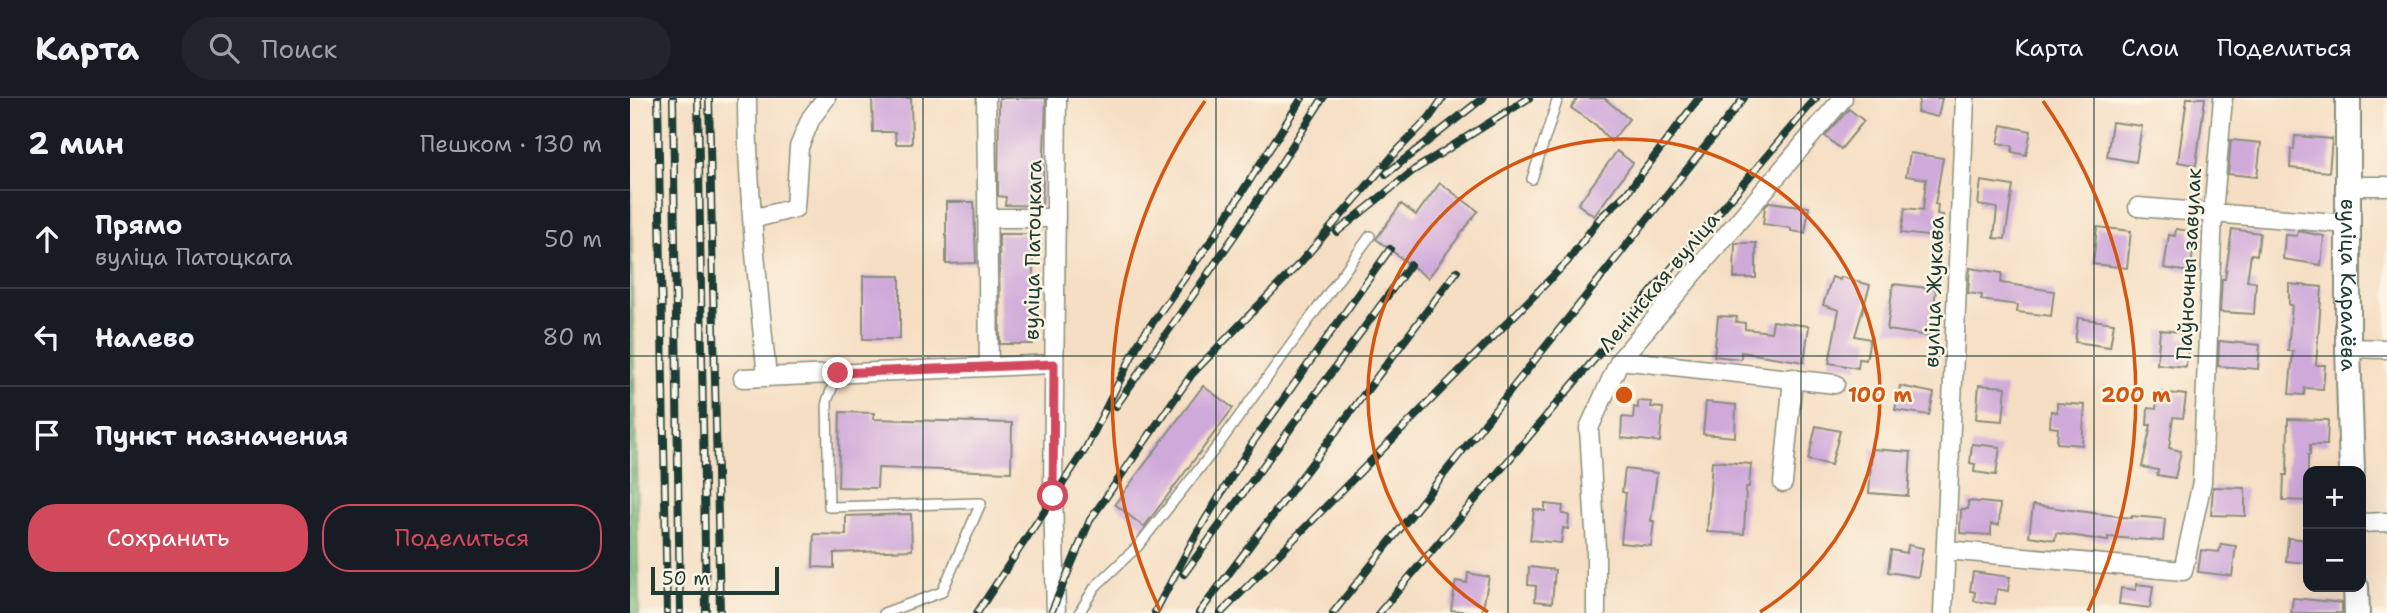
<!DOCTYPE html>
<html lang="ru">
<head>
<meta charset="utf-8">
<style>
  body { margin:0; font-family:"Shantell Sans",sans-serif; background:#20242c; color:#f1f3f6 }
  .controls { position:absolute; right:21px; bottom:21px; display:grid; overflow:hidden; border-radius:14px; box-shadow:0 7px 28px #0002 }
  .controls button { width:63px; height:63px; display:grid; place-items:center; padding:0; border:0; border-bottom:2px solid #363941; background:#171b24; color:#f1f3f6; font:35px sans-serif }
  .scale { position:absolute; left:21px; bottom:18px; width:128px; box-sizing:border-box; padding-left:7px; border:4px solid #1f3d34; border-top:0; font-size:19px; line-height:24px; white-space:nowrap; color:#1f3d34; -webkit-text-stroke:5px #fcf5e5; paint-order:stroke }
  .stop { position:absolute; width:21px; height:21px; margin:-16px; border:5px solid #d1495b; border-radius:50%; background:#fff }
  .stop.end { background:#d1495b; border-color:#fff; box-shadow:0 2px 7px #0008 }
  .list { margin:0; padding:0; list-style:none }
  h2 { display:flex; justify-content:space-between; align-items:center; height:91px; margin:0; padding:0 28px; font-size:30px }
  h2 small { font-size:23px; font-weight:400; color:#9ea1a6 }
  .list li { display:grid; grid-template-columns:46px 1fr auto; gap:21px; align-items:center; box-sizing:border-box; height:98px; padding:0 28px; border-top:2px solid #363941 }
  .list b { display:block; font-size:26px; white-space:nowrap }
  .list p { margin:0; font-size:23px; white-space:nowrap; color:#9ea1a6 }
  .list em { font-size:23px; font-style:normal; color:#9ea1a6 }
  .actions { display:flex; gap:14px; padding:21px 28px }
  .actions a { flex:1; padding:16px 0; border:2px solid #d1495b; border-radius:28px; text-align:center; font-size:24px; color:#d1495b }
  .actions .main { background:#d1495b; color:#fff }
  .icon { flex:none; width:38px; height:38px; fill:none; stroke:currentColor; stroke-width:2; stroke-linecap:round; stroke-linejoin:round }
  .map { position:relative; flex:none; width:1757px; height:515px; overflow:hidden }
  header { display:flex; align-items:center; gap:42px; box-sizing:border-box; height:98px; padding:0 35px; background:#171b24; border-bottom:2px solid #363941 }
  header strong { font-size:33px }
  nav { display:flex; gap:38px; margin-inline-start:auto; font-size:24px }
  .search { width:490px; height:63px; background:#20242c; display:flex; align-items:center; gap:18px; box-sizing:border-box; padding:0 24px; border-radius:38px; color:#9ea1a6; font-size:26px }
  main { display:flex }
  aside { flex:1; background:#171b24 }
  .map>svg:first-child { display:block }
</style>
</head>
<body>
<header>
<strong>Карта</strong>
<div class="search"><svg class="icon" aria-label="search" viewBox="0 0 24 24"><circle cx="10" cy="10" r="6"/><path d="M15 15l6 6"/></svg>Поиск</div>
<nav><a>Карта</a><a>Слои</a><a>Поделиться</a></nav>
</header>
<main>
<aside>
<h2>2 мин<small>Пешком · 130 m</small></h2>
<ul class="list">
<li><svg class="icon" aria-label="ahead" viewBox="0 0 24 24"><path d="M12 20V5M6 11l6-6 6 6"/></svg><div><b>Прямо</b><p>вуліца Патоцкага</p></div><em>50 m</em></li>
<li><svg class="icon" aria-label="left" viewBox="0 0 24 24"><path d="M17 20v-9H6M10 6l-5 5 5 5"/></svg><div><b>Налево</b></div><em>80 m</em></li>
<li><svg class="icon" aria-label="arrive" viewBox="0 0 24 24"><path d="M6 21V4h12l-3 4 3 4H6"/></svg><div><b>Пункт назначения</b></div></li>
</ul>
<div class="actions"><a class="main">Сохранить</a><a>Поделиться</a></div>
</aside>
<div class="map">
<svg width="1757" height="515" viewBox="0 0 1757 515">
  <rect width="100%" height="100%" fill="#fcf5e5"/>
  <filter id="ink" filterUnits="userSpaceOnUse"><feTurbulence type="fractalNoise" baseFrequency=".0143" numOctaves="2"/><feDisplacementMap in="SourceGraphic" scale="14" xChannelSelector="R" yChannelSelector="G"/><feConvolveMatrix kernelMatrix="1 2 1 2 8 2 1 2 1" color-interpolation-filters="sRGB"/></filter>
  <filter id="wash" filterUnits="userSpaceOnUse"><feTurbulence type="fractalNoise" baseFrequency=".00686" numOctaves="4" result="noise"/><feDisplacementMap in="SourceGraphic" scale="28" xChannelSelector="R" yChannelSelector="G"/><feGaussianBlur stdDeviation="1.57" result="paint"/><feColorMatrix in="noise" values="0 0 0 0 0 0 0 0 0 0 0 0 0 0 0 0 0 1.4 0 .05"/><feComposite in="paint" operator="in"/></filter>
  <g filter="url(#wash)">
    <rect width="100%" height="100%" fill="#f5dec3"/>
    <!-- forest -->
    <path fill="#75b87b" stroke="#4a7a58" stroke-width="2" d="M0,62L9,515H0Z"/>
    <g id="blocks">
      <!-- building -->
      <path fill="#cfa9da" d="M242,0H281L282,46H266L265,34H243Z
        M369,0H416L412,108L375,107L376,99L368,98Z
        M948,0H974L999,21L981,44L966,27L941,10Z
        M1290,0H1312L1308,19L1287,14Z
        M1557,0H1575L1566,67L1548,64Z
        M1219,11L1234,23L1211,51L1195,38Z
        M1482,24L1512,28L1506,64L1477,59Z
        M1372,27L1401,33L1396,57L1382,54L1383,48L1368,45Z
        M1665,38L1702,41L1699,74L1660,70L1661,51H1664Z
        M1601,42L1631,45L1627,79L1598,76Z
        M987,53L1003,65L964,118L948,106Z
        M1280,55L1313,60L1305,106L1308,107L1307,116L1313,117L1311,132L1306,131L1305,139L1271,135L1275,110L1293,112L1296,81L1276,78Z
        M1351,83L1383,88L1375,141L1364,140L1367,110L1348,107Z
        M810,85L848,113L798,180L746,141L771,106L786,117Z
        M316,104H344L346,165L316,166Z
        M1139,104L1179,109L1175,135L1161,133V130L1133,126L1135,109Z
        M1467,129L1501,133L1497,170L1463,166Z
        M1546,131L1560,133L1559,140L1565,141L1560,174L1534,170L1539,137L1545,138Z
        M1602,131L1630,135L1627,157L1621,156L1617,183L1626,184L1624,216L1590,214L1592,181H1595Z
        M1668,133L1694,138L1691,167L1653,161L1655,137L1667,138Z
        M369,136H403V246H370Z
        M1105,145H1126V180H1104Z
        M1340,170L1372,175L1371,185L1424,193L1421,218L1387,214L1388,207L1351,202L1352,197L1338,195Z
        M233,178H270V241H233Z
        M1202,179L1210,182L1211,179L1240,187L1225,238L1240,241L1236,262L1229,261L1228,270L1199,265L1209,212L1193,207Z
        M1263,186L1306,191L1300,238L1257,232Z
        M1659,186L1692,189L1686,267H1695L1693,291L1675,290L1674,297L1659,296L1663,253H1658L1662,207H1659Z
        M1088,218L1107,219L1106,224L1115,225V231L1141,234L1143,223L1179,228L1174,264L1111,254V261L1084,258Z
        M1448,220L1484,225L1480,249L1445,244Z
        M1530,232L1551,234L1550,240L1559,241L1556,269L1527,266Z
        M1589,243L1630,247L1628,271L1588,268Z
        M1349,287L1376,289L1373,323L1346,321Z
        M573,288L603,310L514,429L485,406Z
        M1270,288L1304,295L1299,317L1265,312Z
        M1528,294L1556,297L1553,320L1543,319L1539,350L1551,353L1545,380L1527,377L1528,372L1512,369L1521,327H1517L1518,310L1526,311Z
        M1008,303L1022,304L1021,309L1033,310L1030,344L991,340L992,319L1003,320L1004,309L1008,310Z
        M1076,304L1106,307L1105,339L1073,336Z
        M1427,305L1455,307L1452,347L1427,345L1428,330L1420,329L1421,313L1427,314Z
        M210,314L244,315L243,321L382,325L381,374L248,370L247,390L208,389Z
        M1658,321L1698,322L1697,347H1680V357H1678V403L1653,402L1654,377H1657Z
        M1186,328L1210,333L1201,367L1178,362Z
        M1342,346L1370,349L1366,377L1344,374L1345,366L1340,365Z
        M1242,351L1281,354L1278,398L1239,395Z
        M1082,363L1121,366L1119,389H1116L1114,436L1077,434Z
        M995,371L1027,375L1021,423H1024L1021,448L991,445L996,395L992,394Z
        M1583,389L1615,390V418L1581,417Z
        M1338,403L1370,406L1369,427L1361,426V437L1330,435L1331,411H1338Z
        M915,406L933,408L932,416L939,417L938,431L933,430L931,445L900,442L904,411L915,413Z
        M1403,407L1502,420V418L1535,421L1533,443L1478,439V443L1426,435L1425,442L1399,438Z
        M281,416L282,452L204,455V470L183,469L184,436L216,437V418Z
        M1658,440L1678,442V465L1656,463Z
        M1591,446L1606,448L1602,478L1568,474L1571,452L1589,454Z
        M1278,447L1293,450L1288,479L1258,474L1261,452L1277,455Z
        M899,469L925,472L922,505L905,503L906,488L898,487Z
        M1343,474L1380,479L1378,493L1367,491L1365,506L1344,503L1345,494L1340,493Z
        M838,475L859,479L852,515L821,512L826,483L837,485Z
        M1506,486L1523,488L1520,510L1489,506L1491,490L1506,492Z
        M1663,500L1712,505V515H1661Z"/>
    </g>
  </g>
  <g filter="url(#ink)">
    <use href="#blocks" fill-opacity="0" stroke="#8a8e7c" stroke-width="2"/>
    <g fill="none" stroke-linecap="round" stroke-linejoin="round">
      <defs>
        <path id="lane" d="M902,81L928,0
          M208,275L197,303L199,409L351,405L312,494L254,515
          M449,515L465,489L508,448L589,346L740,138"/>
        <path id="street" d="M117,0C117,93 128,186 137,279
          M356,0L359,269
          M1717,88H1757
          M1508,109L1718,126
          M357,120H426
          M122,121L165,110L169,49L181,20L196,0
          M1718,250L1757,251
          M990,262L1205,286
          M113,280L424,266
          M1153,385L1163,280
          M1731,425L1757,424
          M1316,452L1553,473L1572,384L1583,116L1593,0
          M426,515L423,398L427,0
          M966,515V450L959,330L990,262L1213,0
          M1313,515L1335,0"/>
        <g id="secondary">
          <path id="s1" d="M1718,0V250L1722,373"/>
          <path d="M1726,489L1727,515"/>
        </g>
      </defs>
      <!-- lane casing -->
      <use href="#lane" stroke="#8a8e7c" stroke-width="12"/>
      <!-- street casing -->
      <use href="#street" stroke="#8a8e7c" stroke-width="21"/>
      <!-- secondary casing -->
      <use href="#secondary" stroke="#8a8e7c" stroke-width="28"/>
      <!-- lane -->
      <use href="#lane" stroke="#fff" stroke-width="9"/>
      <!-- street -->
      <use href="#street" stroke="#fff" stroke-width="18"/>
      <!-- secondary -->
      <use href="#secondary" stroke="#fff" stroke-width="24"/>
      <defs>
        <path id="rail" d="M28,0L37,515
          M43,0L50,515
          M68,0L76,515
          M79,0L90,515
          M756,76L853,0
          M707,134L784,72L899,0
          M486,308L607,134L693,0
          M554,476L780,167
          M525,514L567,435L623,344L760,151
          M347,515L456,350L510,242L583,140L672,0
          M421,515L460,422L562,276L670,165L767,53L799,20L813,0
          M569,515L827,173
          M591,515L937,164L970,120L997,95L1069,0
          M703,515L1114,0
          M749,515L1186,0"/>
      </defs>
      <!-- rail casing -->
      <use href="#rail" stroke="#1f3d34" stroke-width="8"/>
      <!-- rail -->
      <use href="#rail" stroke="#fcf5e5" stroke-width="5" stroke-dasharray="16" stroke-linecap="butt"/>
    </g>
  </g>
  <g fill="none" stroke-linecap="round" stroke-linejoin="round" filter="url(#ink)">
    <!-- route -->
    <path stroke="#d1495b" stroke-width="9" d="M208,275L424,266L423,398"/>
  </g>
  <!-- grid -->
  <path fill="none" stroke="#1f3d34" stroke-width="2" stroke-opacity="0.55" d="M293,0V515M586,0V515M878,0V515M1171,0V515M1464,0V515M0,258H1757"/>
  <!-- distance rings -->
  <g fill="none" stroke="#d45610" stroke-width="3.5">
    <path d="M858 514A256 256 0 1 1 1130 514"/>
    <path d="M530 513A512 512 0 0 1 575 3M1413 3A512 512 0 0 1 1458 513"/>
  </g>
  <g text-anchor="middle" stroke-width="5" stroke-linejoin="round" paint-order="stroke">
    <!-- street labels -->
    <g font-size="21" fill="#1f3d34" stroke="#fcf5e5">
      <text transform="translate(403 152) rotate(-89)" y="7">вуліца Патоцкага</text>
      <text transform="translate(1559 166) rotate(-87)" y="7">Паўночны завулак</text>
      <text transform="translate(1029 184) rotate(-50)" y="7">Ленінская вуліца</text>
      <text dy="7" stroke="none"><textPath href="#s1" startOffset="187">вуліца Каралёва</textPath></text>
      <text transform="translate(1304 194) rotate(-88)" y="7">вуліца Жукава</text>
    </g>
  </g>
  <circle cx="994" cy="297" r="10" fill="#d45610" stroke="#fcf5e5" stroke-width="3.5"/>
  <g font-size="21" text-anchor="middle" font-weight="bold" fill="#d45610" stroke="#fcf5e5" stroke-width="5" stroke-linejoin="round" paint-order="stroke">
    <text x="1250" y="304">100 m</text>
    <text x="1506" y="304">200 m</text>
  </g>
</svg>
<div class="controls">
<button>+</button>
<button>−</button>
</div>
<div class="scale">50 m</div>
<div class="stop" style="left:423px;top:398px"></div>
<div class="stop end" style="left:208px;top:275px"></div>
</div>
</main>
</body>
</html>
